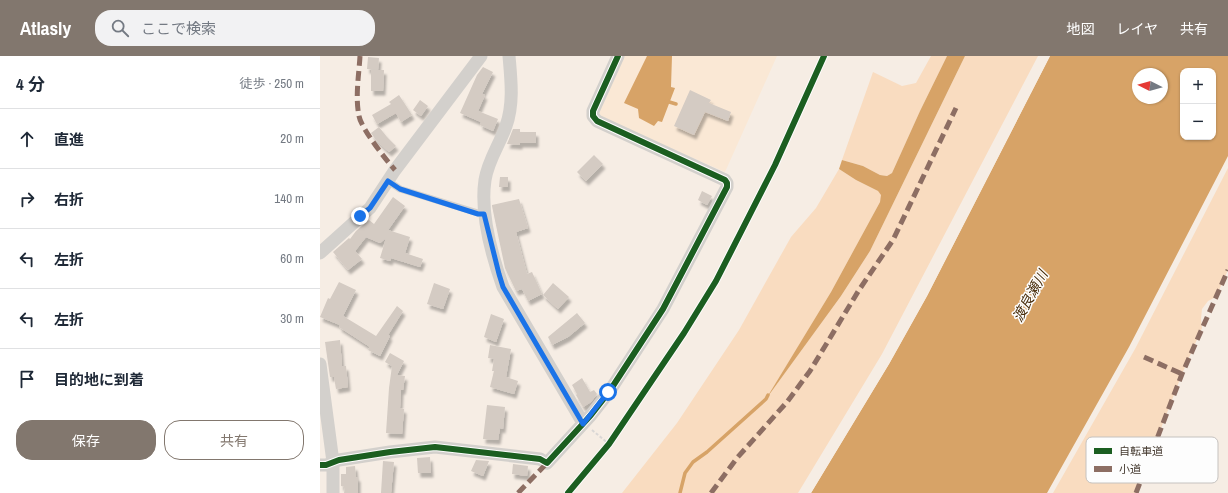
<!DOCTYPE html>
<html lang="ja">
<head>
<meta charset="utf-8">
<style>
  body { margin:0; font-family:"Archivo Narrow","Noto Sans JP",sans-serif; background:#f2f2f3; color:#1f2937 }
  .controls { position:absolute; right:12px; top:12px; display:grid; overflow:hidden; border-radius:8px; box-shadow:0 1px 3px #0004 }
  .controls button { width:36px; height:36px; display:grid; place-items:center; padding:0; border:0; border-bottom:1px solid #e0e1e3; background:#fff; color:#1f2937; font:20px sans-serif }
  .compass { position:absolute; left:812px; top:12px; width:36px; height:36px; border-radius:50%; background:#fff; box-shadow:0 1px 3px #0004; rotate:276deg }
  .stop { position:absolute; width:12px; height:12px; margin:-9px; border:3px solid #1a73e8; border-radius:50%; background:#fff }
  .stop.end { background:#1a73e8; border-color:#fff; box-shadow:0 1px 4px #0008 }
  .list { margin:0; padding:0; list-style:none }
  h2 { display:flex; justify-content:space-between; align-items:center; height:52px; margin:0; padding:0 16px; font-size:17px }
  h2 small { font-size:13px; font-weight:400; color:#747a83 }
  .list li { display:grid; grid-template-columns:26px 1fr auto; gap:12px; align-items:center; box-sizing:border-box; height:60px; padding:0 16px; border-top:1px solid #e0e1e3 }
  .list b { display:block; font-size:15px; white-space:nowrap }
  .list em { font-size:13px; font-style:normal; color:#747a83 }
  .actions { display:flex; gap:8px; padding:12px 16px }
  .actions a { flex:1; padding:9px 0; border:1px solid #82776e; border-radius:16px; text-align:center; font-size:14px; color:#82776e }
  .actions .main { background:#82776e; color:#fff }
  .icon { flex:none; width:22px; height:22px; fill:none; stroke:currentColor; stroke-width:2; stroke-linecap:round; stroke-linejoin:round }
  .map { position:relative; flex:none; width:908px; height:437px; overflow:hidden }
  header { display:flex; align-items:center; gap:24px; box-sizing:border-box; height:56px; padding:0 20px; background:#82776e; color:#fff }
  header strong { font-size:19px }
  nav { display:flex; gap:22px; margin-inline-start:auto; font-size:14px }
  .search { width:280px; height:36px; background:#f2f2f3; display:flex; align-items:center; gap:10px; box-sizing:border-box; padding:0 14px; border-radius:16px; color:#747a83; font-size:15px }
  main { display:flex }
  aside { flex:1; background:#fff }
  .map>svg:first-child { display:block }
</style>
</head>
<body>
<header>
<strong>Atlasly</strong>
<div class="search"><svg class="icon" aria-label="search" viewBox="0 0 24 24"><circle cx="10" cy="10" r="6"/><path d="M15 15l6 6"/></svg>ここで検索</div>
<nav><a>地図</a><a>レイヤ</a><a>共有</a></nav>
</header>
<main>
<aside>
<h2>4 分<small>徒歩 · 250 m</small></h2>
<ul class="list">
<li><svg class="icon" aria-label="ahead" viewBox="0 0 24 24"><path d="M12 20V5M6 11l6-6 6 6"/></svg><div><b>直進</b></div><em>20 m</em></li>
<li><svg class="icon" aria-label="right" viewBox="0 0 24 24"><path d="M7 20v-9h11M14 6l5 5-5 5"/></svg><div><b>右折</b></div><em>140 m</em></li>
<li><svg class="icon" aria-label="left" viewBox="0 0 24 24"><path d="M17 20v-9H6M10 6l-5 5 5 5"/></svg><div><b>左折</b></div><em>60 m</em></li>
<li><svg class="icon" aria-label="left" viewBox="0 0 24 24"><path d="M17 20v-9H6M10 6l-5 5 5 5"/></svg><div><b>左折</b></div><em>30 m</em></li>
<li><svg class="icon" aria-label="arrive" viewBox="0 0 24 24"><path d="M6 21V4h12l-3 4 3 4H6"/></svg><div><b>目的地に到着</b></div></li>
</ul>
<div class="actions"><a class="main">保存</a><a>共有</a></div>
</aside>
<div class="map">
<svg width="908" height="437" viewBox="0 0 908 437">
  <defs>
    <filter id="shadow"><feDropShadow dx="2.5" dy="4.5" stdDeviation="1" flood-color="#0004"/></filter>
  </defs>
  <rect width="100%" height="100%" fill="#f6ede4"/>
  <!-- built -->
  <path fill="#fae8d5" d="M304,0H457L405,116L282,62L279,57Z"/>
  <!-- green -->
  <path fill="#f9dcc0" d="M611,0H627L600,55L572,117L567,120L560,119L543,110L522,104L553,16L582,30L596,27Z
    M645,0H718L562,298L478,437H302L357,367L419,274L471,181L496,152L519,113L536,124L558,135L562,139L560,146L511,236L450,337L521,240L550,195Z
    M908,112V214L896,241L888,245L882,253L881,263L882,272L862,318L816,437H733L815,293Z"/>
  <!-- water -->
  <path fill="#d7a367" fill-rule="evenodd" d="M327,0H352L351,31L355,32L342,66L338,65L334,70L319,62L318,53L304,47Z
    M627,0H645L550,195L521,240L446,343L511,236L560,146L561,139L558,135L536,124L519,113L522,104L543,110L560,119L567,120L572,117L600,55Z
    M730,0H908V100L809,291L727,437H491L569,308L607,240ZM863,15H893V81H863ZM818,18H842V42H818Z"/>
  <!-- pier -->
  <path fill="#f6ede4" d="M728,0H730L607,240L569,308L491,437H489L568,307L605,239Z"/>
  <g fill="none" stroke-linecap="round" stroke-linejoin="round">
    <!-- stream -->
    <path stroke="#d7a367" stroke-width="3.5" d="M346,45L356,48
      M360,437L365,417L373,406L387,396L446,343L448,339"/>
  </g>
  <!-- building -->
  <path fill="#d4cbc3" filter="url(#shadow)" d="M48,1L59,2L58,14L47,13Z
    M163,11L173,16L162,38L165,39L158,55L178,63L173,75L160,69L161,66L140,57L157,19Z
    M51,14H64L63,35H51Z
    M370,34L391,44L389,47L411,56L408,65L385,56L374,79L354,70Z
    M79,39L92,59L81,66L76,57L57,68L52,59L71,48L69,46Z
    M100,44L108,50L101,60L93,54Z
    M59,71L67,81L76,90L69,96L56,84L51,77Z
    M193,73H200V76H216V87H200V89L187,88Z
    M274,99L283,108L266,125L257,116Z
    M180,121H188V131H179Z
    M382,135L392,140L387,149L378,144Z
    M73,141L85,150L68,174L90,181L85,197L103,203L100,211L71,202L70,205L60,202L66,182L60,187L46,181L35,195L42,203L28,214L13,196L29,182L30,183L36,175L49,164L54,168Z
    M199,143L208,172L196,176L207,218L212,216L222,238L208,245L202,233L196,235L185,212L172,150V149Z
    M19,226L36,234L23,260L56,280L77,250L83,255L68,279L70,280L60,300L48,294L50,291L19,271L20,269L0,261L8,242L10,243Z
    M114,227L130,233L123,253L107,248Z
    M233,227L249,241L238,253L223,239Z
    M257,257L265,267L248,281L232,289L228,281Z
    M171,258L184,263L176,286L164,281Z
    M20,284L22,310H26L28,331L16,333L14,321H10L5,286Z
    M170,289L191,293L186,321L198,325L194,338L170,331L174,315H172L174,303L168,302Z
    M70,297L84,305L77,319L85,320L83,334H81L80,352L84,353L82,378L66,377L69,332L72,310L65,306Z
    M262,322L270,336L274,334L277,338L271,346L263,351L256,339L257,338L252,329Z
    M167,349L185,351L183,373L180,372L178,384L163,383Z
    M110,401L111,417H98L97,402Z
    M156,404L169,405L163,420L151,415Z
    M63,405L74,406L71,437H61Z
    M193,408L208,410L207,420L192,418Z
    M35,410L36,421H38V437H24L25,431L21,430V418H26V411Z"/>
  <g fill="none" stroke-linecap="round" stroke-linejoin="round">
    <!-- path -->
    <path stroke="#dad7d5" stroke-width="2" stroke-dasharray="3 2" stroke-linecap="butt" d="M272,374L289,388"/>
    <!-- service -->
    <path stroke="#d3d0cc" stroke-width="7" d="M68,125L80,133L158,157L164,158"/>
    <!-- minor -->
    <path stroke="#d3d0cc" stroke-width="13" d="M189,0C191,23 194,48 186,70C180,88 168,104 165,124C160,157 172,200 183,231L263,367
      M0,197L50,152L75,114L161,0
      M0,308L13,406V437
      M0,409H6L19,404L70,396L115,391L220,403L227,407L271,359L289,336L343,253L407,131V127L405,124L277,65L273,60V55L298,0"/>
    <!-- quiet -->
    <path stroke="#8d6e63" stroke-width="5" stroke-dasharray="10 5" stroke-linecap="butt" d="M40,0C39,18 35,41 39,60C41,72 66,104 75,114
      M824,301L862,318
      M198,437L227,407
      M391,437L417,402L467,346L490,315L539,234L573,184L636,52
      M816,437L862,318L908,214"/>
    <defs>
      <path id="cycleway" d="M0,409H6L19,404L70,396L115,391L220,403L227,407L271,359L289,336L343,253L407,131V127L405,124L277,65L273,60V55L298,0
        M248,437L289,388L364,277L396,225L455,109L504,0"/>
    </defs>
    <!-- cycleway casing -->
    <use href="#cycleway" stroke="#fdfdfd" stroke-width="8"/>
    <!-- cycleway -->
    <use href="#cycleway" stroke="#1b5e20" stroke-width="6"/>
  </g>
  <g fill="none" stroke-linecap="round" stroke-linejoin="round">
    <!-- route -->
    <path stroke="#1a73e8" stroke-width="5" d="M40,160L50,152L68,125L80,133L158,158H164L179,218L183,231L263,368L288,336"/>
  </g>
  <g text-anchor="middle" stroke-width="3" stroke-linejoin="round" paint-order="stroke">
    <!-- water labels -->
    <g font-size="14" font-style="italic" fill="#472b08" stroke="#fdfdfd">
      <text transform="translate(710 240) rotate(-61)" y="5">渡良瀬川</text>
    </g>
  </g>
  <!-- legend -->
  <rect x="766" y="381" width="132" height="46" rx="6" fill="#fdfdfd" stroke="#c5c2bf" stroke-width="1"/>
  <rect x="774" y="392" width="18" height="6" fill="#1b5e20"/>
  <rect x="774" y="410" width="18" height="6" fill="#8d6e63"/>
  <g font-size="11" fill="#43382e">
    <text x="799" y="399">自転車道</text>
    <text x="799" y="417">小道</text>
  </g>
</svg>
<div class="controls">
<button>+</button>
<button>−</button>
</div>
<svg class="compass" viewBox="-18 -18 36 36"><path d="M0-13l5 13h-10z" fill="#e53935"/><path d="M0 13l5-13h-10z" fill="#747a83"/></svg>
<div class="stop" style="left:288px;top:336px"></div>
<div class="stop end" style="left:40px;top:160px"></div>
</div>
</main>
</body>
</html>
